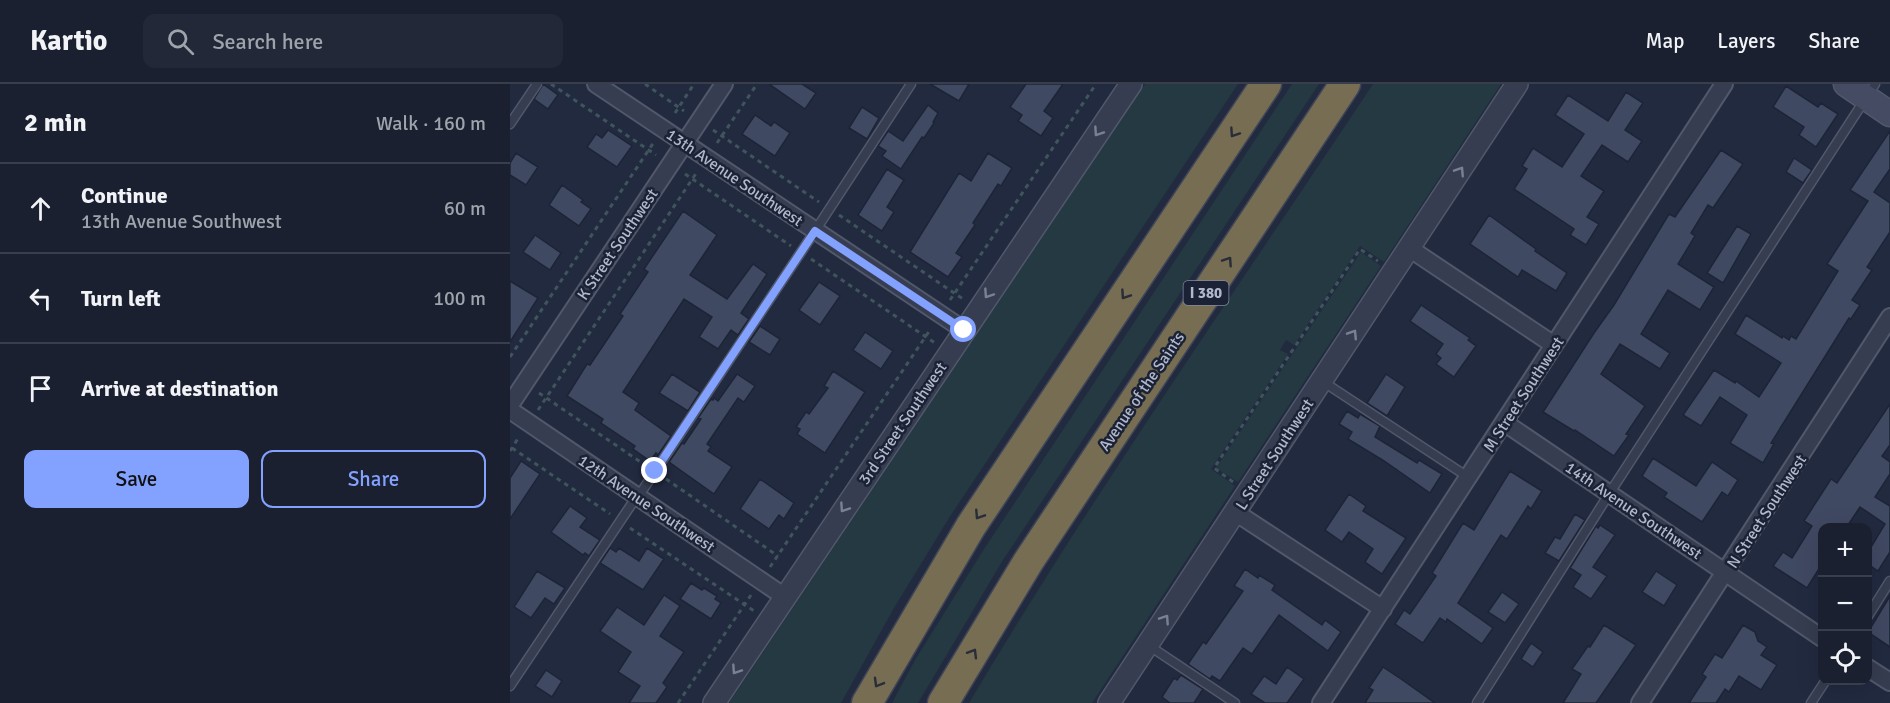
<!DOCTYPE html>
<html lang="en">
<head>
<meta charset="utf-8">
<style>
  body { margin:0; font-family:Signika,sans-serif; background:#232838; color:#f1f3f6 }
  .controls { position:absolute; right:18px; bottom:18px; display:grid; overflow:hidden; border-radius:12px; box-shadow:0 6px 24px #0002 }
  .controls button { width:54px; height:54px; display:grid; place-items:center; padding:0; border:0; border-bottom:2px solid #383e4c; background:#1a2030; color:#f1f3f6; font:30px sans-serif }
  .stop { position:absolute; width:18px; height:18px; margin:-14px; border:4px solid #83a1ff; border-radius:50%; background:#fff }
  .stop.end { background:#83a1ff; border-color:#fff; box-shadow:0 2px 6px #0008 }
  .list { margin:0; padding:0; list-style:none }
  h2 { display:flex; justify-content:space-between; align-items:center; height:78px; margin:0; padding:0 24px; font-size:26px }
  h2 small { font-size:20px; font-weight:400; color:#9fa3ab }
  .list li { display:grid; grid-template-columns:39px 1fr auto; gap:18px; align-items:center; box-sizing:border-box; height:90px; padding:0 24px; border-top:2px solid #383e4c }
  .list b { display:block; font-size:22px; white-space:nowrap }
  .list p { margin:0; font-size:20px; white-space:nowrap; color:#9fa3ab }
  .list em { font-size:20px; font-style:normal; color:#9fa3ab }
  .actions { display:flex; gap:12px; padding:18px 24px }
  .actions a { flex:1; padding:14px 0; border:2px solid #83a1ff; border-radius:12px; text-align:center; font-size:21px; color:#83a1ff }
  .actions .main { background:#83a1ff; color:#111 }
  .icon { flex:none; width:33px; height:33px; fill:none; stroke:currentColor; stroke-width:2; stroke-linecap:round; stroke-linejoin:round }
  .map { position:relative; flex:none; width:1380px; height:619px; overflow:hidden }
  header { display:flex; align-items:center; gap:36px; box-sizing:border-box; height:84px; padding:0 30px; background:#1a2030; border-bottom:2px solid #383e4c }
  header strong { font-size:28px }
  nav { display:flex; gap:33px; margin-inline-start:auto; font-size:21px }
  .search { width:420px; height:54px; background:#232838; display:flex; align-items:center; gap:15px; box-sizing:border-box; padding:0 21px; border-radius:12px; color:#9fa3ab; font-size:22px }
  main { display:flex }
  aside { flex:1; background:#1a2030 }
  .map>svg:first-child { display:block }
</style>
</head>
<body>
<header>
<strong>Kartio</strong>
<div class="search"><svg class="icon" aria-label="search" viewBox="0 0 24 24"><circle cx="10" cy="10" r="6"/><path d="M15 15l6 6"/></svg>Search here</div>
<nav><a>Map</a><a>Layers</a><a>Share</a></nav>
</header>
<main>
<aside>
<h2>2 min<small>Walk · 160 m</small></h2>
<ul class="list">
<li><svg class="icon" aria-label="ahead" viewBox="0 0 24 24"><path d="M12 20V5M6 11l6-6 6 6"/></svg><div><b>Continue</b><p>13th Avenue Southwest</p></div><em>60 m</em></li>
<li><svg class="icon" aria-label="left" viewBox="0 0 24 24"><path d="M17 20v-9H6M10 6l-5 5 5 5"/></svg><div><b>Turn left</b></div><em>100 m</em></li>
<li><svg class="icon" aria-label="arrive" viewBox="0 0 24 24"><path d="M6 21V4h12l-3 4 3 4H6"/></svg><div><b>Arrive at destination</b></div></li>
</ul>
<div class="actions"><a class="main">Save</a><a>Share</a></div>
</aside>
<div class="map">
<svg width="1380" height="619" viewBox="0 0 1380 619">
  <rect width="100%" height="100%" fill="#222a40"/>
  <!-- green -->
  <path fill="#243941" d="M635,0H728L439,434L384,524L331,619H219Z
    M782,0H809L493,476L408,619H382L405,576L474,465Z
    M863,0H991L874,178L850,162L784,261L776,256L770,266L778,270L701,385L725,402L582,619H459C585,407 727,205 863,0Z
    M851,168L871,182L728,398L706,384Z"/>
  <!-- building -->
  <path fill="#404962" stroke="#1d2437" stroke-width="1.5" d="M33,0L48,11L38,25L24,15Z
    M259,0H292L306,9L295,25Z
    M420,0H459L449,17Z
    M516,0H553L534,27L543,34L531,52L508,37L512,31L500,23Z
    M1276,2L1308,23L1311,19L1328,30L1306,63L1289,51L1294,43L1263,23Z
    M1116,8L1133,19L1115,46L1132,57L1118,78L1092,61L1071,92L1094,107L1077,133L1089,140L1076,161L1060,151L1064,145L1004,105L1017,85L1012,82L1023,64L1052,83L1074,50L1045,31L1058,11L1098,37Z
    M418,21L428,29L423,38L424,39L414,54L412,53L391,85L372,72L376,67L368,62L378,47L393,57Z
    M352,23L369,34L357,55L339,44Z
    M245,31L261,42L264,38L280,49L265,72L232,50Z
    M98,46L122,62L107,83L77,63L86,50L92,54Z
    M1380,47V85L1364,108L1380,119V148L1357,183L1362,186L1342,216L1350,221L1341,235L1339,234L1261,359L1264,360L1253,379L1220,359L1237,331L1210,313L1191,342L1173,331L1204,286L1225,299L1226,297L1249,313L1271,279L1225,250L1236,231L1272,254L1273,252L1279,256L1281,252L1286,255L1328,187L1317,180L1358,117L1340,106Z
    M1211,66L1233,80L1203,124L1198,121L1181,149L1185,152L1168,180L1204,203L1190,226L1158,206L1131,250L1160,269L1150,285L1110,260L1091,290L1135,322L1116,350L1119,351L1104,372L1065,346L1064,347L1033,328L1084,249L1104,221L1159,130L1165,133Z
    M6,69L28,83L16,101L0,91V79Z
    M478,69L502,84L491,102L488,100L463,139L465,141L446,169L452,173L438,193L400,168L449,89L461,97Z
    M1284,74L1302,86L1293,99L1276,88Z
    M377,85L394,96L377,123L384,128L372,147L348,131Z
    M52,101L73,116L71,118L81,125L69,142L39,121Z
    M173,127L207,151L180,191L217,215L243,180L257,190L231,229L239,235L228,251L221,246L208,265L189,253L202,233L174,215L113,308L129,319L125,326L161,352L148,371L146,369L140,377L123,365L125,362L91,339L93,335L57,312L77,280L80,281L113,232L110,230L138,188L134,185Z
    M979,131L1026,165L1025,167L1057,189L1046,207L1012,186L1008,193L960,160Z
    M1227,142L1241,150L1213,199L1197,189Z
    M25,151L51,169L40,186L13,168Z
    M0,197L28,214L0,258Z
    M309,198L330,212L310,241L289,226Z
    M911,221L960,254L958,256L966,262L944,293L926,280L931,274L926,270L933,260L900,237Z
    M250,242L270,255L260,271L239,258Z
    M355,248L383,267L371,285L343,266Z
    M323,287L355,308L315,369L287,350L290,345L286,343L296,328L299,330L318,304L314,302Z
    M162,290L190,308L178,327L149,309Z
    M227,290L245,302L234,318L228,314L197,360L201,363L198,367L222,383L204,410L159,378L172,359L174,360L191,335L188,334L201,315L203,316L204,314L208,317Z
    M876,290L895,303L877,332L857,319Z
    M1380,320V361L1372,372L1380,378V390L1365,413L1380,422V468L1368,487L1358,480V468L1375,440L1350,423L1336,444H1312V480L1297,504L1263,482L1273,468L1282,474L1302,442L1294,437L1321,395L1327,399Z
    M837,327L848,334L850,330L870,342L865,353L907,379L909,376L932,390L920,409L874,377L838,355L842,348L829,340Z
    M1143,374L1186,402L1202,378L1228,396L1218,412L1212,408L1192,438L1154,413L1157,409L1132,392Z
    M11,377L30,390L0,435V394Z
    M1000,387L1032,407L1021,425L1018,422L997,455L991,451L948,519L983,544L972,560L937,535L936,538L930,534L913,559L885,540L894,526L900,530L926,492L922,489L953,439L964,446Z
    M250,395L284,419L274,435L269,431L259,445L230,425Z
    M839,410L856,422L853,427L896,454L872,490L855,478L863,465L839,448L832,458L815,446Z
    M60,422L77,434L70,443L90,456L79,472L75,469L73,471L41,448Z
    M1065,430L1075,436L1049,477L1035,469L1045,453L1050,455Z
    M1090,441L1105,451L1083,483L1097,492L1081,515L1063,503L1071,491L1060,484L1086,442L1088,444Z
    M100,464L106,468L109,464L129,477L137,464L154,475L133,506L90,479Z
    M735,485L748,494L749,491L765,501L762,506L812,541L815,536L831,548L818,567L769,531L742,570L733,564L710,597L702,592L700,595L678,580L693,558L696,560L733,507L724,502Z
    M27,487L55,504L44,520L35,514L21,534L4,523Z
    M1146,487L1167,501L1154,522L1132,508Z
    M181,499L192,506L194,504L207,512L205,515L211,519L201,535L170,515Z
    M992,508L1009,520L995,539L978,528Z
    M154,511L170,522L150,552L174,568L153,599L157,603L146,619H119L130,602L108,588L121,568L90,547L107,523L134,541Z
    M1380,512V563L1358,548Z
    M1094,541L1126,561L1086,619H1053L1071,590L1062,585L1078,562L1080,563Z
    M1233,541L1245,548L1248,557L1257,563L1251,571L1267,581L1251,606L1229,592L1219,608L1215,605L1206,619H1179L1196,593L1192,590L1205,570L1212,574Z
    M1021,559L1033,568L1023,583L1011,575Z
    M777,583L794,595L777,619H755L741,610L754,592L766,600Z
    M873,583L891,595L925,619H855L863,606L859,604Z
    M36,586L52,597L42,613L25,602Z
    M671,591L693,605L684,619H660L652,613L664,594L667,596Z"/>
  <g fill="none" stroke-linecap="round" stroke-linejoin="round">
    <defs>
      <path id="service" d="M0,40L27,0
        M812,297L958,393
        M128,413L305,147L401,0
        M1358,532L1380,497
        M638,561L725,619
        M0,602L127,412
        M967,619L1099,410L1365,0
        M1301,619L1316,596"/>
      <path id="minor" d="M86,0L454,246
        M899,164L1044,261
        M0,321L214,0
        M0,326L275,513
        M995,339L1312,554
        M725,428L873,525
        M1358,584L1380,598
        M811,619L1214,0
        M1130,619L1380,233"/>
      <path id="tertiary" d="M204,619L621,0
        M599,619L1007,0"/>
      <path id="secondary" d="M1336,0L1380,30"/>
      <path id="motorway" d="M357,619L461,442L756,0
        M433,619L518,478L835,0"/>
    </defs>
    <!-- service casing -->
    <use href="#service" stroke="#51586b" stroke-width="11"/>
    <!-- minor casing -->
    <use href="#minor" stroke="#51586b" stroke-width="20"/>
    <!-- tertiary casing -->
    <use href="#tertiary" stroke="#51586b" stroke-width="24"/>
    <!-- secondary casing -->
    <use href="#secondary" stroke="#51586b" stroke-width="27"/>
    <!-- motorway casing -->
    <use href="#motorway" stroke="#3e4558" stroke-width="33"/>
    <!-- path -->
    <path stroke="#3f555b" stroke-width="3" stroke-dasharray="4.5 4.5" stroke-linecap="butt" d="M41,0L146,71
      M135,0L174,27
      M165,29L184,0
      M203,46L309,118
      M207,59L247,0
      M175,90L281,162
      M329,131L453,215
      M301,175L425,259
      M440,216L586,0
      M0,273L144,58
      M29,309L135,381
      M28,326L187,88
      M2,364L100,430
      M0,367L9,353
      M156,395L268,472
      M723,398L704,384L850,165L868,177
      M120,444L244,527
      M260,483L420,246
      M168,619L241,511"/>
    <!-- service -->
    <use href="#service" stroke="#363d50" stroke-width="8"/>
    <!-- minor -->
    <use href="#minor" stroke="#363d50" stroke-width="16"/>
    <!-- tertiary -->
    <use href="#tertiary" stroke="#363d50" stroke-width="21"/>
    <!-- secondary -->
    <use href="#secondary" stroke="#444b63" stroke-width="24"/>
    <!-- motorway -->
    <use href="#motorway" stroke="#766d52" stroke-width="30"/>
  </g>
  <!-- one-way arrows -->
  <defs><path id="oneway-chevron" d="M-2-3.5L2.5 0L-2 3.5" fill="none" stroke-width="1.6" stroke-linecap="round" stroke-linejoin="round" transform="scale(1.5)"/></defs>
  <g stroke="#7a8194">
    <use href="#oneway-chevron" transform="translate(588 48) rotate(124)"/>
    <use href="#oneway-chevron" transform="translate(950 87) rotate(-57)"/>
    <use href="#oneway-chevron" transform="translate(478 210) rotate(124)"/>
    <use href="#oneway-chevron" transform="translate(843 250) rotate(-57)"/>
    <use href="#oneway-chevron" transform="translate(334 424) rotate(124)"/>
    <use href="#oneway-chevron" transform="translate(655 535) rotate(-56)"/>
    <use href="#oneway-chevron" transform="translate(226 586) rotate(124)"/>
  </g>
  <g stroke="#292d39">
    <use href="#oneway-chevron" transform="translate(724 49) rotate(124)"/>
    <use href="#oneway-chevron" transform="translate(718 177) rotate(-56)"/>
    <use href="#oneway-chevron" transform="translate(615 211) rotate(124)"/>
    <use href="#oneway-chevron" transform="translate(469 431) rotate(123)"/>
    <use href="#oneway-chevron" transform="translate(463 569) rotate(-59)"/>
    <use href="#oneway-chevron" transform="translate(368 599) rotate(120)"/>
  </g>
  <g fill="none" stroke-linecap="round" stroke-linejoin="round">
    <!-- route -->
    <path stroke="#83a1ff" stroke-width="8" d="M145,387L305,147L454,246"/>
  </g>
  <g text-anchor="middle" stroke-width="5" stroke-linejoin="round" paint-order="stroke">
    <!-- shield labels -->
    <rect fill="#1b2235" stroke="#858b9e" stroke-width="1.5" x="673.5" y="197" width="45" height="24" rx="4.5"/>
    <g font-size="15" font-weight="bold" fill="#b2b8cb">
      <text x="696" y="214">I 380</text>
    </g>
    <!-- street labels -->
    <g font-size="16" fill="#b2b8cb" stroke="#1b2235">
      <text transform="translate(225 93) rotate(34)" y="6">13th Avenue Southwest</text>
      <text transform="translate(107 160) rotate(-56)" y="6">K Street Southwest</text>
      <text transform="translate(631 307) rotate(-56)" y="6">Avenue of the Saints</text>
      <text transform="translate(1013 310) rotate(-57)" y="6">M Street Southwest</text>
      <text transform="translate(392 339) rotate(-56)" y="6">3rd Street Southwest</text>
      <text transform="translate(764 370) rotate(-57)" y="6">L Street Southwest</text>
      <text transform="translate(137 419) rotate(34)" y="6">12th Avenue Southwest</text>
      <text transform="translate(1124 426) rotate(34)" y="6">14th Avenue Southwest</text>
      <text transform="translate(1256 427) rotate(-57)" y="6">N Street Southwest</text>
    </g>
  </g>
</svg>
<div class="controls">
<button>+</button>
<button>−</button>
<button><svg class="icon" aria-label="locate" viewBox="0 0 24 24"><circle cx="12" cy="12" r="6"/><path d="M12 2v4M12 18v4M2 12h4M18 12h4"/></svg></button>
</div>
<div class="stop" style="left:454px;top:246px"></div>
<div class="stop end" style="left:145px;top:387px"></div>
</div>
</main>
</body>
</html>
